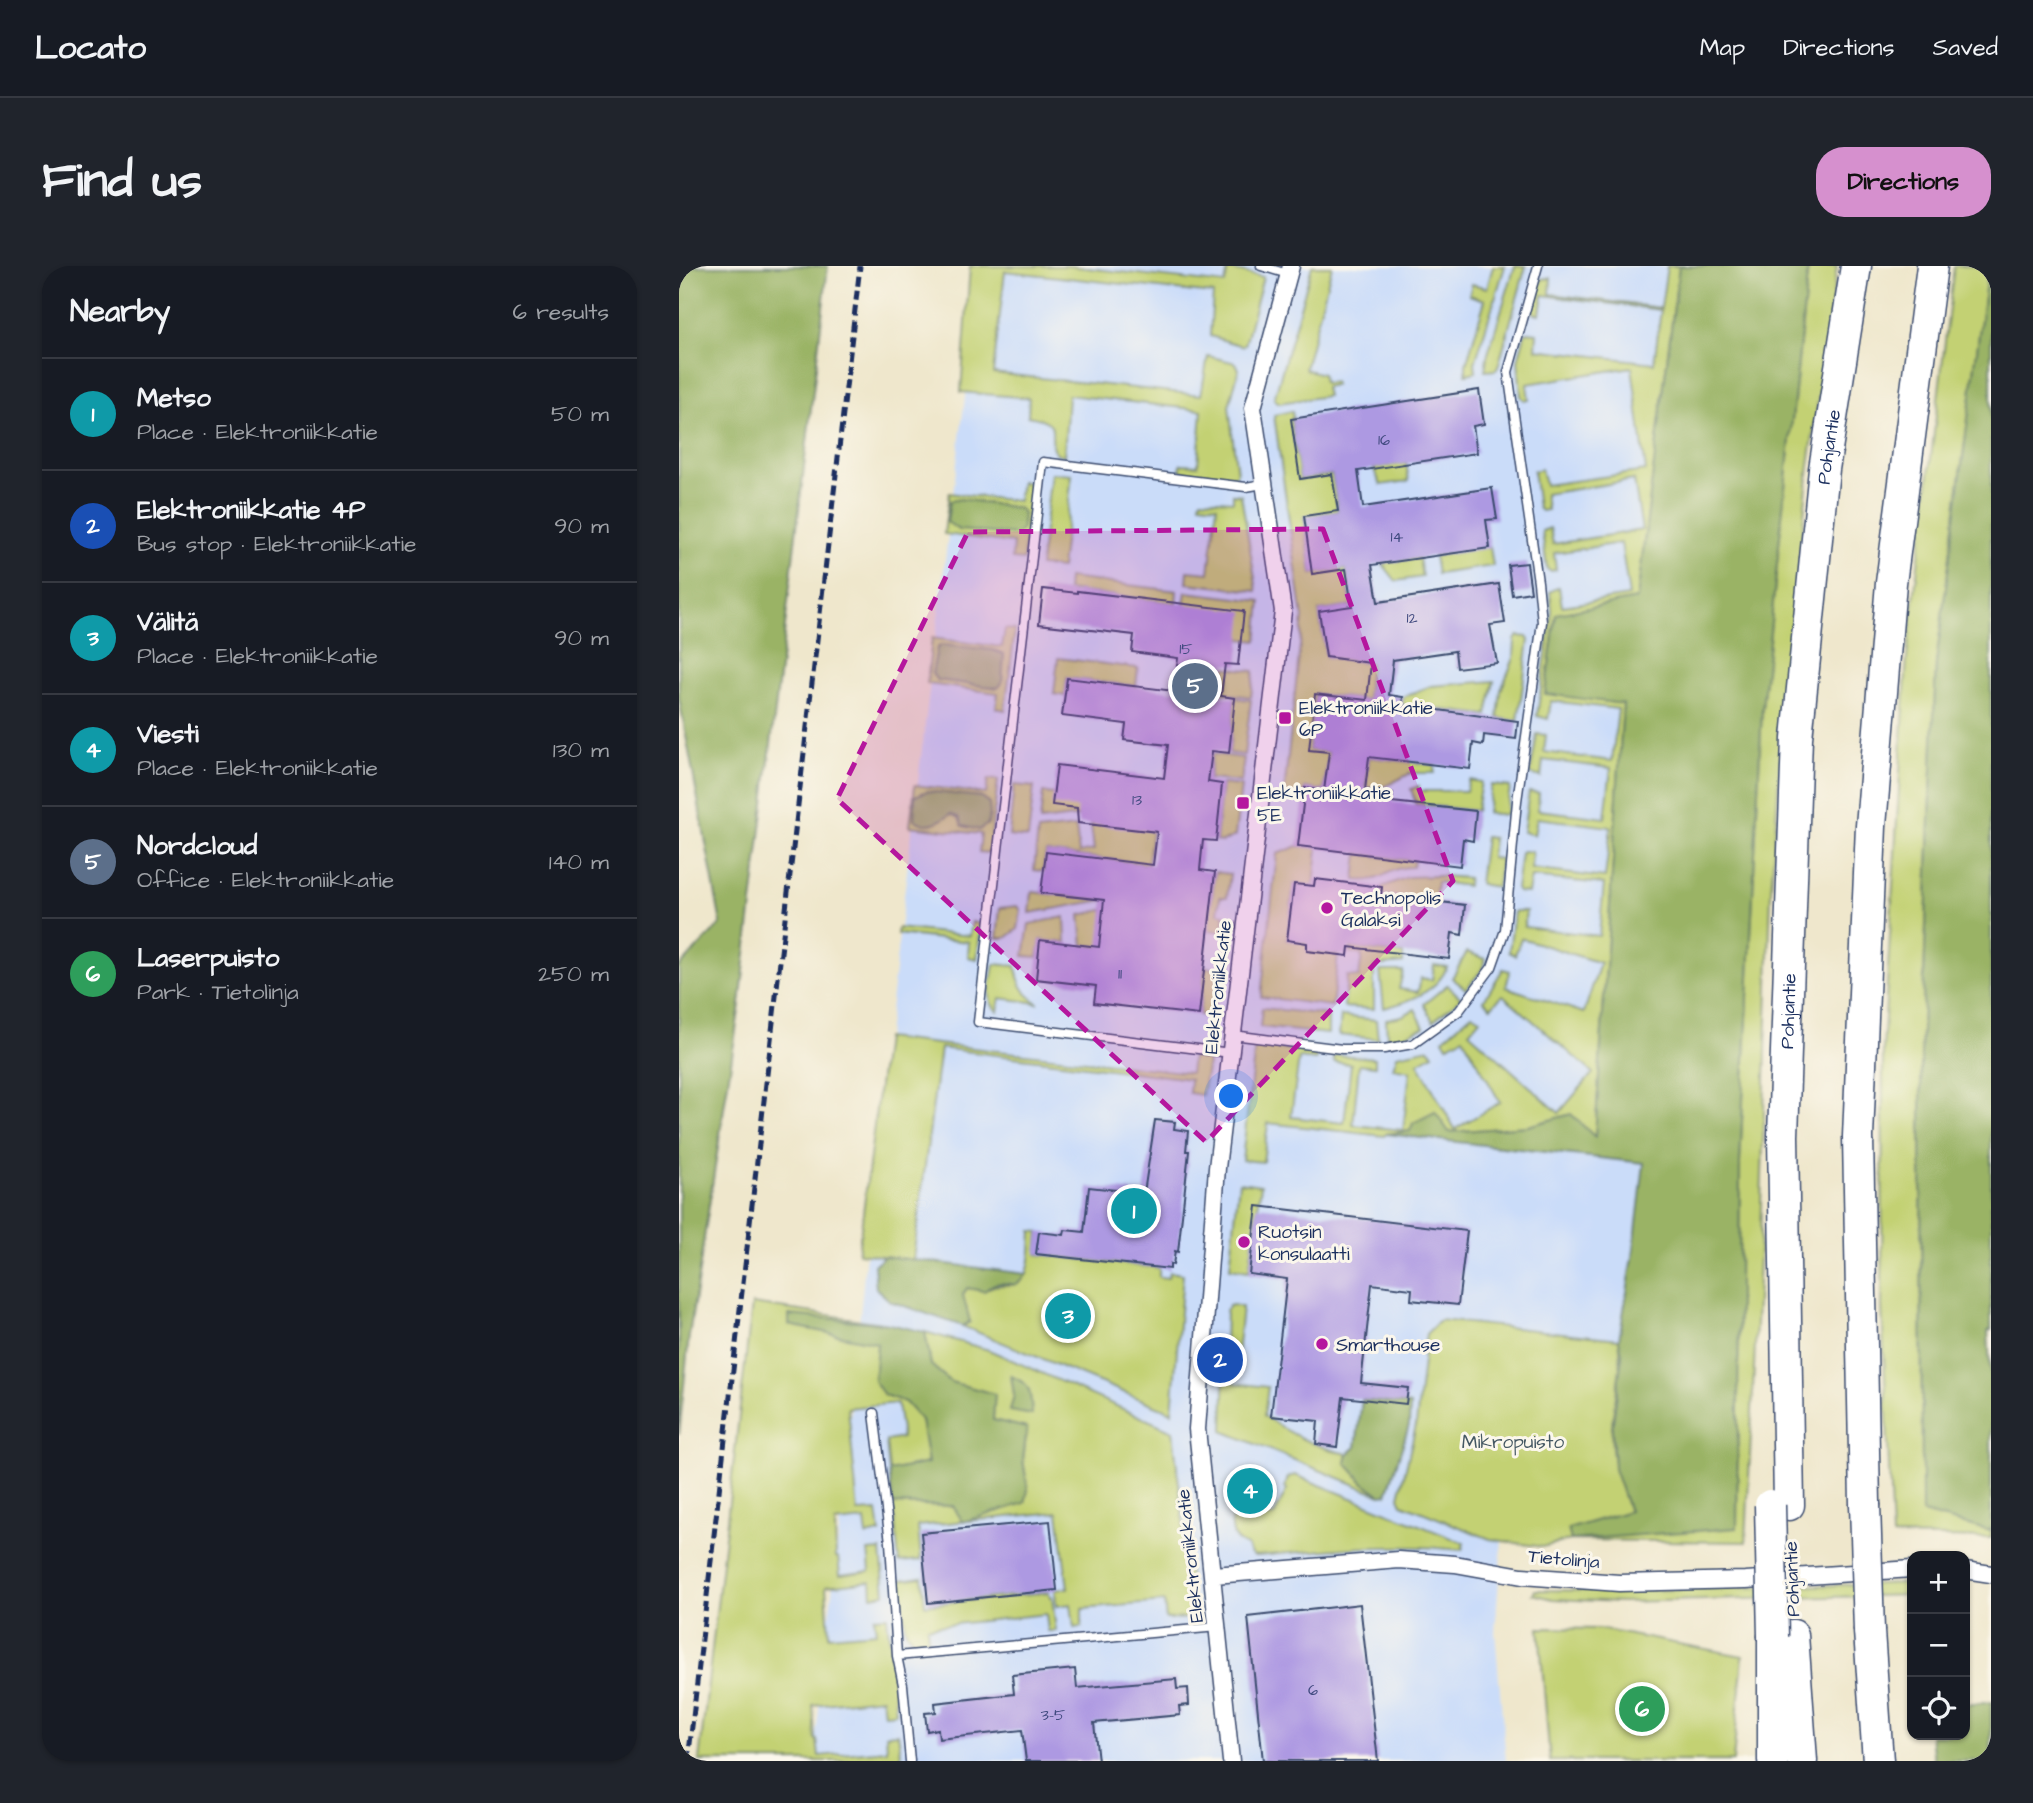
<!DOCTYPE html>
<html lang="en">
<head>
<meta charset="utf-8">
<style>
  body { margin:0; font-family:"Architects Daughter",sans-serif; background:#20242c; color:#f1f3f6 }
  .controls { position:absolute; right:21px; bottom:21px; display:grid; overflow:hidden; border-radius:14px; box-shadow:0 2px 5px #0004 }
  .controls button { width:63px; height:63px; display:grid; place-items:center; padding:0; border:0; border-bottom:2px solid #363941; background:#171b24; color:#f1f3f6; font:35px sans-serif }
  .you { position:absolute; left:553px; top:831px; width:24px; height:24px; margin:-18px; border:5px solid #fff; border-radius:50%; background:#1a73e8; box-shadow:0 0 0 10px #1a73e833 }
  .badge { display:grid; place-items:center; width:46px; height:46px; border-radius:50%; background:#d690ce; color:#fff; font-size:23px; font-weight:700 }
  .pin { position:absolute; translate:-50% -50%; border:4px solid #fff; box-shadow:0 2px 7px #0006 }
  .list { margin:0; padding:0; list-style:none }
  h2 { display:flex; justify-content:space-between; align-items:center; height:91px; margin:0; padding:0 28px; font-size:30px }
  h2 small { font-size:23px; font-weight:400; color:#9ea1a6 }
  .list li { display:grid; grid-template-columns:46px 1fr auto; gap:21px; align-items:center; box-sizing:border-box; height:112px; padding:0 28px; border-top:2px solid #363941 }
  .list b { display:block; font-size:26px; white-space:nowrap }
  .list p { margin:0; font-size:23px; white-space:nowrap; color:#9ea1a6 }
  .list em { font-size:23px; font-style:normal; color:#9ea1a6 }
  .icon { flex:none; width:38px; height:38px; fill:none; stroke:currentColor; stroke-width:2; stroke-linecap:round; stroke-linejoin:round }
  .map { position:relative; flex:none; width:1312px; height:1495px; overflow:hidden; border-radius:28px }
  header { display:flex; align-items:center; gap:42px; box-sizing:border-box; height:98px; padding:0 35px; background:#171b24; border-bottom:2px solid #363941 }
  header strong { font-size:33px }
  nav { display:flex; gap:38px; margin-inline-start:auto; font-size:24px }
  .intro { display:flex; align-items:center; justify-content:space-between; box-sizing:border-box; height:168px; padding:0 42px }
  h1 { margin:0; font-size:49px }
  .button { padding:18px 32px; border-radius:28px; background:#d690ce; color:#111; font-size:24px; font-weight:700 }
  main { display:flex; gap:42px; padding:0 42px }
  aside { flex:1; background:#171b24; border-radius:28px; box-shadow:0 2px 5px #0004 }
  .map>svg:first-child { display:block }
</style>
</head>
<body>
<header>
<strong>Locato</strong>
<nav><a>Map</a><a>Directions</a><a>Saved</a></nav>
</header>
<div class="intro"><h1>Find us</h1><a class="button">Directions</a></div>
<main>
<aside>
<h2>Nearby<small>6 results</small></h2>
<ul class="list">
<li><span class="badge" style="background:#0f9aa8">1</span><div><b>Metso</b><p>Place · Elektroniikkatie</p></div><em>50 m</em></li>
<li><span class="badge" style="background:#1a4fb4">2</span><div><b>Elektroniikkatie 4P</b><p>Bus stop · Elektroniikkatie</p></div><em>90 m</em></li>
<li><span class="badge" style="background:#0f9aa8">3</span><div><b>Välitä</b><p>Place · Elektroniikkatie</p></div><em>90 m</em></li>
<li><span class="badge" style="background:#0f9aa8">4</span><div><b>Viesti</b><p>Place · Elektroniikkatie</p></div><em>130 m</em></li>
<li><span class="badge" style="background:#5c6f8a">5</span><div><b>Nordcloud</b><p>Office · Elektroniikkatie</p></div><em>140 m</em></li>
<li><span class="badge" style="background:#2e9e5b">6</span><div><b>Laserpuisto</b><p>Park · Tietolinja</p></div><em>250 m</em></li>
</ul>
</aside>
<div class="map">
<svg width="1312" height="1495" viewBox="0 0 1312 1495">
  <rect width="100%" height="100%" fill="#fbf7ec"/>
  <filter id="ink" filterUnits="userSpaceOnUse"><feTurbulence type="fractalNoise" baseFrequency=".0143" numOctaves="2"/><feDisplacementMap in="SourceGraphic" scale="14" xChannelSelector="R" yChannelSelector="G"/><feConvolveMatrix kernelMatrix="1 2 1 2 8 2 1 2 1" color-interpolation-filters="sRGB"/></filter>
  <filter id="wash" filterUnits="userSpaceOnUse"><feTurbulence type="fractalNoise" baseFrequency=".00686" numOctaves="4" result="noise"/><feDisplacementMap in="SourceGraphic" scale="28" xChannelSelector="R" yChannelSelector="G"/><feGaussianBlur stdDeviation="1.57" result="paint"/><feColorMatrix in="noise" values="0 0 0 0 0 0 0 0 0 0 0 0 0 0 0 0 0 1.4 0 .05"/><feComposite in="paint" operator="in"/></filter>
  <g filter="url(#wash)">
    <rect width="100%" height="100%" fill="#efe7cc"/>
    <!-- built -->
    <path fill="#cadcf9" d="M302,0H1000L944,438L916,872L849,860L732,865L711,869L965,897L954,991L940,1073L837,1089L816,1366L827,1495H134L161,1256L209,761Z"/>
    <!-- green -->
    <path fill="#c3d173" stroke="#6f8068" stroke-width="2" d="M291,0H390L546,18L549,3L584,11L566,79L564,80L531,70L534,28L326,5L314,107L522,129L529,90L557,97L560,103L550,140L558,208L556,210L501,205L502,198L519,199L523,144L389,129L385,190L377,187C365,165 388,157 349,150L350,132L282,126Z
      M633,0H653L626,103L643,108L645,117L655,116L656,119L646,121L648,130L600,137L595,133Z
      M814,0H826L796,97L797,106L787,108V99L806,34L790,29L793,18L808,22Z
      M836,0H847L819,101L817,104L806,105L808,91Z
      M988,0H1000L958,333L877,348L866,427L944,438L916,872L892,848L849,860L770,866L756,846L732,865L707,868L705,870L589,857L584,896L563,894L576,780L637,787V794L620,792L612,851L665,857L672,798L655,796V791L658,789L696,792V800L680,798L674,859L724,864L731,805L714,802L718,789L750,782L754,788L739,797L776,863L821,836L784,771L768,780L764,773L793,748L801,753L790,766L880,847L914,807L824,729L812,741L805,734L824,703L831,705L827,721L905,747L921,697L842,672L836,689L830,686L835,646L837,645H847L845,661L920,670L925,618L852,611L849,627L839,626L837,623L842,587L844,585L853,586L852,603L926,612L932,561L858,552L855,569L844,566L850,526L860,527L859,544L926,552L932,502L864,494L862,511L851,508L858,468L867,469L865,486L933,495L939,443L872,435L869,453L858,450L873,345L871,326L880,321L883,340L950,330L942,277L875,287L877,304L871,305L868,303L863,265L871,262L874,278L963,264L955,214L866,228L868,244L862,245L859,242L854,205L862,203L866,219L967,205L953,101L848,118L850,134H846L842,131L839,94L846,68L848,66L858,67L857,83L975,97L982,44L864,29L861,48H856L853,44L863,13L872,12L871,28L982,42Z
      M1129,0H1158L1130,199L1103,468L1092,626L1081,970L1067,1276L892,1274L863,1281L811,1273L723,1238L720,1231L737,1159L747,1068L761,1054L940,1073C945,1102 935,1131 933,1160C930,1191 940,1218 950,1246L1058,1262L1061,897L1083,443Z
      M1275,0H1309L1257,397L1242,790L1243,1247L1312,1265V1272L1213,1270L1203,1041L1204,784L1228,391Z
      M613,145L614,153H612L621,213L653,208L659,245L625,251L633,308L667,303L673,340L640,345L647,391L691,397L688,434L636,428L630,484L650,486L645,525L626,522L625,529L605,527L624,352L595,149Z
      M727,197L730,215L702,219L694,202Z
      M372,207L393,209L382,302L361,300Z
      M342,216L353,217L344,294L333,293L334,277L265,268L270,227L339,235Z
      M554,228L562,229L578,325L508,317L509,305L530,307L538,240L521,238L522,233L554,235Z
      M811,281L814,300L758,308L755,290Z
      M740,292L743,311L717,315L703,297Z
      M389,312L498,325L497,337L388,324Z
      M507,326L582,335L578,375L562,373L505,338Z
      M326,363L336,364L326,444L317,442L319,427L248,418L253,372L323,381Z
      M839,370L848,371L850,374L839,455L819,452L822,424L835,392L836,374Z
      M379,392L459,402L457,420L388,412L386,430L375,428Z
      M545,401L575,405L572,431L542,427Z
      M815,415L808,449L723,439L724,431L752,420Z
      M556,432L572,434L565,489L550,487Z
      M533,488L565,492L562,516L530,513Z
      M690,491L756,499L755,507H732L701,523L687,521Z
      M309,513L319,514L310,587L300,586L302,568L231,560L236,519L307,528Z
      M790,514L802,516L797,545L737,538L732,523L740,520V525H787Z
      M543,518L562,520L556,570L543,576L537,575Z
      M335,519L355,521L349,572L330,570Z
      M812,519L831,521L827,549L808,547Z
      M364,527L375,528L435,546L361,555Z
      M434,556L473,565L469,598L367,586L364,605L355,604L359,565L397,561L400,587L415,584L412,559Z
      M806,571L814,572L812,592L822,593L818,621L800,618Z
      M619,580L639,582L635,620L615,618L608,674L628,677V685L659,689L653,740L582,731L598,588Z
      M679,588L735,595L734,601C708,600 705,618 676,614Z
      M536,606L551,608L548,631H541L539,647L546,648L544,666L529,664Z
      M761,610L789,612L788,620L758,616L756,636L702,629L703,621L729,611Z
      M353,626L425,634L351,647Z
      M339,640L342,645L339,663L327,672H318L321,642Z
      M424,644L460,685L404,679L401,649Z
      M386,651L387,677L362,674L359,691L345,690L350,658Z
      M293,656L302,658L298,693L289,691L290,676L218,668L219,662L291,670Z
      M672,682L724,688V697L695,700V743L665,741L668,710L680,711L683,689L671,687Z
      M788,686L807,693L802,705L787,723L773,712Z
      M315,698L337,700C339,717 345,728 359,737L321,732L319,745C304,736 313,713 315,698Z
      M755,699L768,701C758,726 729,736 705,742L701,705H724L720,723L739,726L742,712L753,714Z
      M526,701L540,703L534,751L520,749Z
      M768,719L782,732L754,755L745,738Z
      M583,742L649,749V768L581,761Z
      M736,743L745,761L720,771L708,772L707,753L723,750Z
      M662,750L697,754L699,773L660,769Z
      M206,772L511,807L513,791L528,794L529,797L523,829L510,827L511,813L261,782L234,994L179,987Z
      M560,916L582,919L570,1005L551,1002Z
      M353,965L360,966L358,988L480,1002V1011L489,1012L490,1006L504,1008L493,1146L283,1060L291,1056L283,1029L288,1022L305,1025C316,1018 320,1019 332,1019C354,1019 352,981 353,965Z
      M73,1038L210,1058L110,1050V1059L199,1077L205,1129L226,1136L242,1154L249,1197L210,1205L207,1175L223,1172L218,1137L169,1142L179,1246L198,1245L201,1267L188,1270L186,1254L156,1257L157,1291H159L161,1309L191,1305L189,1285L202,1284L206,1328L193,1330L192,1315L147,1320L150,1370L197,1366L195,1351L208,1350L217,1445L216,1447L205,1448L203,1432L134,1439L136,1473L138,1474L140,1490L208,1484L207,1468L219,1467L223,1495H20Z
      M554,1039L563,1041L555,1117L589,1121L585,1150C615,1170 634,1180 669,1188L667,1197L684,1216L702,1229L544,1165L547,1044L550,1040Z
      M246,1066L310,1084L494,1165L515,1352L487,1353L485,1336L403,1343V1361L395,1362L392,1338L377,1340L376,1324L389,1322L379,1246L239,1260L242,1294L220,1296L214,1238L274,1240L349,1224L344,1194L348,1162L314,1154L315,1128L272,1117L252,1099Z
      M616,1209L785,1277L783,1284C714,1276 645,1284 576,1290L571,1287L568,1280C553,1275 554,1269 552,1253L595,1250L608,1223L606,1222L609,1211Z
      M243,1311L246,1339L370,1326L371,1331H373L377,1365H369L367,1348L248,1361L249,1377L236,1376L228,1367L226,1361L221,1314Z
      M1233,1317V1329L943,1336L874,1333L854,1328L856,1324L940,1325Z
      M860,1362L920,1363L1064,1390L1054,1495H871Z"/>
    <!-- forest -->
    <path fill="#9ab365" stroke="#5a7162" stroke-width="2" d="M0,0H149L61,738L10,1070L0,1169V701L42,658L0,432Z
      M1000,0H1129L1083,443L1061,897L1058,1262L892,1274L889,1263L950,1245L935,1203L933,1163L943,1089L940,1073L954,991L965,897L707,868L731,865L734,857L756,846L770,866L849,860L892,848L916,871L944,438L866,428L877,348L958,333Z
      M1309,0H1312V1064L1309,1065L1312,1127V1265L1243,1247L1242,790L1257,397Z
      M282,233L339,242L344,247L343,263L336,269L280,264L268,256L271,235Z
      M263,379L314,384L325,388L323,417L319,422L258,414L253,408L258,382Z
      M248,525L302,531L310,537L311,548L309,558L300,564L283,560L280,552L272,548C260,556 248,563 235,553L236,530Z
      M205,990L348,1008C336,1026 331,1014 316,1018C312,1019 309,1023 305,1025L288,1022L284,1029L291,1056L283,1060L211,1035L197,1022L195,999Z
      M110,1049L210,1058L246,1066L252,1099L272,1116L316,1128L314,1154L348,1162L344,1194L349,1224L346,1237L284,1256L274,1240L214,1238L210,1205L249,1197L242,1154L226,1136L205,1129L195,1115L198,1077L110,1059Z
      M332,1110C354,1119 351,1127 353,1149L331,1145L335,1129Z
      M683,1134L731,1139L730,1159L708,1228L702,1229L684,1216L667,1197L669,1188L677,1181Z
      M1312,1436V1495H1255L1252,1469H1286V1439Z"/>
    <g id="blocks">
      <!-- building -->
      <path fill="#ad99e2" d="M800,124L805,158L794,160L798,187L679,205L684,241L813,222L818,253L807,254L811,282L693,299L699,336L820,318L826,357L811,359L818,397L778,402L776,385L714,394L710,429L724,431L723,439L839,455L837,473L805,469L804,479L794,477L791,503L690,491L686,524L714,527L713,536L797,545L794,575L784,573L781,600L619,580L626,522L645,525L650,486L630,484L636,428L688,434L692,397L647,391L640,345L673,340L667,303L633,308L625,250L659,245L653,208L621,213L612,153Z
        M848,297L852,326L833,329L829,299Z
        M364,323L398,327V325L565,345L559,399L546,398L542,430L556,432L550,487L533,485L529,516L543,518L537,575L524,574L521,604L536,606L520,749L415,737L417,720L357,713L361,674L420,681L425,634L362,627L367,586L474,599L478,566L399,557L398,542L373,539L378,499L485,512L489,479L445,474L447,458L383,450L388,412L495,425L499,392L453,386L455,369L360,358Z
        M636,613L703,621L702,629L786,639L783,669L773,667L770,693L670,681L669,690L628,685V677L608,674L615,618L635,620Z
        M476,854L496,856L495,863L509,865L507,885H510L499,986L496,985L494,999L491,998V1003L357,988L360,966L385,969L386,964L405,966L410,921L465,927Z
        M578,940L788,965L779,1039L732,1034L733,1023L693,1018L682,1117L729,1122L727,1138L664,1131L658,1181L637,1178L639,1155L592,1150L608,1013L570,1008Z
        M371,1255L378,1324L249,1337L242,1267Z
        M681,1338L699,1495H584L569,1351Z
        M396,1403L398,1422L497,1413L498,1423L509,1422L510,1439L500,1440L501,1449L415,1457L419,1495H347L343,1464L260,1473L259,1463L248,1465L246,1447L257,1446L256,1437L335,1428L333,1409Z"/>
    </g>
  </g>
  <g filter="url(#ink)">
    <use href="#blocks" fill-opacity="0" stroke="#3b4b6e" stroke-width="2"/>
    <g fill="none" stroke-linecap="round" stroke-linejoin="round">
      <defs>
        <path id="lane" d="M582,0L609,8
          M554,769L663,783H705L734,778L780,745L813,701L826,664L838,535L863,356L859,316L829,106L859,0
          M552,787L299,756L364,196L567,221L584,218
          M195,1147L211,1276L218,1390L224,1419L231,1495
          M218,1390L539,1361"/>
        <path id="street" d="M1286,1304L1312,1308
          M535,1309L720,1294L776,1298L843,1310L940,1317L1067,1314L1233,1303
          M552,1495L518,1163L538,902L604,345L574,142L612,0"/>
        <g id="highway">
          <path d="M1186,1238L1179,871L1192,560L1212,317L1253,0"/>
          <path id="s1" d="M1110,1239L1104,870L1118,472L1145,203L1177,0"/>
          <path d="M1190,1365L1199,1495"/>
          <path d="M1114,1369L1123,1495"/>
          <path d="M1094,1371V1495"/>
        </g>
      </defs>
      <!-- lane casing -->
      <use href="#lane" stroke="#3b4b6e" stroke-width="11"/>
      <!-- street casing -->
      <use href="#street" stroke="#3b4b6e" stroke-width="19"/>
      <!-- highway casing -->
      <use href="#highway" stroke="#3b4b6e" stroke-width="33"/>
      <!-- lane -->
      <use href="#lane" stroke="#fff" stroke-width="8"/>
      <!-- street -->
      <use href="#street" stroke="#fff" stroke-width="16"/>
      <!-- highway -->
      <use href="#highway" stroke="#fff" stroke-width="30"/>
      <!-- rail -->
      <path stroke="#1b2f5e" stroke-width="5" stroke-dasharray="10 5" stroke-linecap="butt" d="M9,1495L181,0"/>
      <defs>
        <path id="highway-bridge" d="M1186,1238L1190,1365
          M1091,1239L1094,1371"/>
      </defs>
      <!-- highway-bridge casing -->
      <use href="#highway-bridge" stroke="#3b4b6e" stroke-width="33" stroke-linecap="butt"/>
      <!-- highway-bridge -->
      <use href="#highway-bridge" stroke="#fff" stroke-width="30"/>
    </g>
  </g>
  <!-- marked area -->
  <path fill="#b5179e" fill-opacity="0.2" stroke="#b5179e" stroke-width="5" stroke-dasharray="14 9" stroke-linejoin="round" d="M644,263L774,615L527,876L158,533L289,266Z"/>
  <!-- markers -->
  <g fill="#b5179e" stroke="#fbf7ec" stroke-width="2.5">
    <rect x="599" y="445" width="14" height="14" rx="3.5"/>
    <rect x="557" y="530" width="14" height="14" rx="3.5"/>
    <circle cx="648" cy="642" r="7"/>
    <circle cx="565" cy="976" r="7"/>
    <circle cx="643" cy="1078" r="7"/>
  </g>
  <g text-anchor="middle" stroke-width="6" stroke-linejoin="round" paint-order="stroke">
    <!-- number labels -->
    <g font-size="16" fill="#404a7f">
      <text x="705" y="179">16</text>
      <text x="718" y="276">14</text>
      <text x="733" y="357">12</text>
      <text x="507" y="388">15</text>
      <text x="458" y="539">13</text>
      <text x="441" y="713">11</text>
      <text x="634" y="1429">6</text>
      <text x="374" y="1454">3-5</text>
    </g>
    <!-- street labels -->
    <g font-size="19" fill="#1b2f5e" stroke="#fbf7ec">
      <text dy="7" stroke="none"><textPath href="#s1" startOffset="1060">Pohjantie</textPath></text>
      <text transform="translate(538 721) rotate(-84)" y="7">Elektroniikkatie</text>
      <text dy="7" stroke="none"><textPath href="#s1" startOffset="494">Pohjantie</textPath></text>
      <text transform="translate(510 1290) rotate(-96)" y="7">Elektroniikkatie</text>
      <text transform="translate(885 1292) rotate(5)" y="7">Tietolinja</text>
      <text transform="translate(1112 1313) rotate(-92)" y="7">Pohjantie</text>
    </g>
    <!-- poi labels -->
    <g font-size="19" fill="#1b2f5e" stroke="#fbf7ec" text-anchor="start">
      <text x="620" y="448">Elektroniikkatie<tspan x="620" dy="22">6P</tspan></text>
      <text x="578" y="533">Elektroniikkatie<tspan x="578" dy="22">5E</tspan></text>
      <text x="662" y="638">Technopolis<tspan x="662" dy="22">Galaksi</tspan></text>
      <text x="579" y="972">Ruotsin<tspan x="579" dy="22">konsulaatti</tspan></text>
      <text x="657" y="1085">Smarthouse</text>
    </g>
    <!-- park labels -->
    <g font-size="19" fill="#455863" stroke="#fbf7ec">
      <text x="834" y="1182">Mikropuisto</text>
    </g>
  </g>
</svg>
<div class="controls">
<button>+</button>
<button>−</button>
<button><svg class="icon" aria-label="locate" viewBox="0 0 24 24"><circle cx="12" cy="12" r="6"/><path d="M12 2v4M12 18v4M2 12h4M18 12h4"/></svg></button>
</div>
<div class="you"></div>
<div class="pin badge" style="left:455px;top:945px;background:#0f9aa8">1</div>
<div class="pin badge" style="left:541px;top:1094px;background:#1a4fb4">2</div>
<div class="pin badge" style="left:389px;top:1050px;background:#0f9aa8">3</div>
<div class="pin badge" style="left:571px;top:1225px;background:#0f9aa8">4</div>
<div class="pin badge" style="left:516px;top:420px;background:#5c6f8a">5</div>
<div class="pin badge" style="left:963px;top:1443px;background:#2e9e5b">6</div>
</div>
</main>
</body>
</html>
